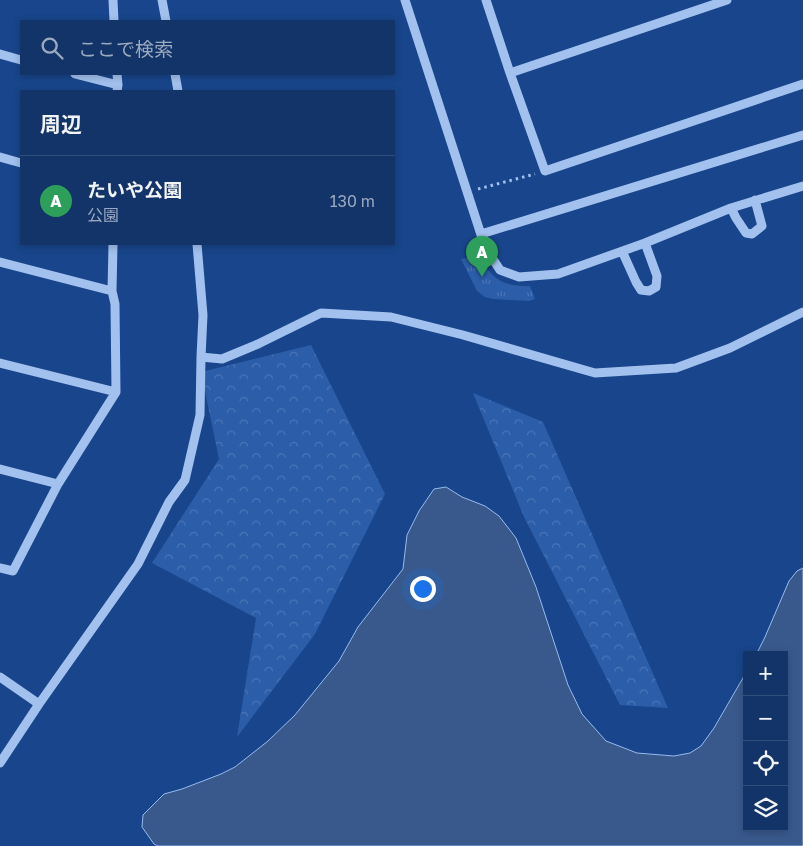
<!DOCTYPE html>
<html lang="ja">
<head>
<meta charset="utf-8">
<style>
  body { margin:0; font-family:"Golos Text","Noto Sans JP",sans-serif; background:#1b3c6e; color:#f1f3f6 }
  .controls { position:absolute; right:15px; bottom:15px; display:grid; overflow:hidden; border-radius:0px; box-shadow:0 2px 8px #0003 }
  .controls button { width:45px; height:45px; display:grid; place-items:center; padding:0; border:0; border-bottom:1px solid #314f7c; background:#123468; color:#f1f3f6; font:25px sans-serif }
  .you { position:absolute; left:422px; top:588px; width:18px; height:18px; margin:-12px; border:4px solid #fff; border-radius:50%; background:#1a73e8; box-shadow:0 0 0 8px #1a73e833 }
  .badge { display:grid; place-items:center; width:32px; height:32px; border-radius:50%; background:#ea580c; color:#fff; font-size:16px; font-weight:700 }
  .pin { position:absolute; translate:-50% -41px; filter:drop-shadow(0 1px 2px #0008) }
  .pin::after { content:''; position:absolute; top:26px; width:18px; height:15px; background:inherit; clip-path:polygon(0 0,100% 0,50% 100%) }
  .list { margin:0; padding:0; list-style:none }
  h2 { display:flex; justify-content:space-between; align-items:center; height:65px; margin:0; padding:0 20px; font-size:21px }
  h2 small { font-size:16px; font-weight:400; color:#9caac0 }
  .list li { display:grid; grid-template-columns:32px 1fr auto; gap:15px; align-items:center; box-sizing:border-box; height:90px; padding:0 20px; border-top:1px solid #314f7c }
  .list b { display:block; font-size:19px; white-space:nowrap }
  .list p { margin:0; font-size:16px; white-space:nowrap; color:#9caac0 }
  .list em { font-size:16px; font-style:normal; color:#9caac0 }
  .icon { flex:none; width:28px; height:28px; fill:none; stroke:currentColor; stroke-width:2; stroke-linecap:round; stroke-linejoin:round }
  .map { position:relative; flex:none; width:803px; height:846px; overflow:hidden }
  .search { position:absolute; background:#123468; box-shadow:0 2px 8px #0003; left:20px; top:20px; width:375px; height:55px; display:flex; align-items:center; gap:12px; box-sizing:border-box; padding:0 18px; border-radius:0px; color:#9caac0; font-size:19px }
  .panel { position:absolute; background:#123468; box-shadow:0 2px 8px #0003; left:20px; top:90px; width:375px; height:155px; border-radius:0px }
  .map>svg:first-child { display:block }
</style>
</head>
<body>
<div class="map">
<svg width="803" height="846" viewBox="0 0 803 846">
  <defs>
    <pattern id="forest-crowns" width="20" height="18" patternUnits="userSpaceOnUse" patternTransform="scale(1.25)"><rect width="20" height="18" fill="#2b5da9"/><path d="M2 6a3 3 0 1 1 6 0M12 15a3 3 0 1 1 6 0" fill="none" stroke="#4b75b6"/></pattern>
    <pattern id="park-tufts" width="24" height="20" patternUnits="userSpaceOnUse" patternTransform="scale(1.25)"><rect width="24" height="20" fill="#2b5da9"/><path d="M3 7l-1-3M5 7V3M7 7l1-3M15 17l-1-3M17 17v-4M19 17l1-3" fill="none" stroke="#4b75b6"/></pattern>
  </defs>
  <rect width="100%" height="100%" fill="#18458b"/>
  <!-- forest -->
  <path fill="url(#forest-crowns)" d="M311,345L385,494L315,634L237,737L256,618L152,563L219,459L201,372Z
    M473,393L543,422L668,708L620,705L524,517Z"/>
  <!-- park -->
  <path fill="url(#park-tufts)" d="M480,255C490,279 504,287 530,286L535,299L529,301L493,299L485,297L477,291L461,259Z"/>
  <!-- water -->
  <path fill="#39598d" stroke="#95bbf1" d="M446,487L462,497L485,506L499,516L516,538L536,587L568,685L582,714L606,741L637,753L674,756L690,753L701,746L714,728L747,671V827H784V655H756L765,637L789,581L797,571L803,568V846H158L154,844L142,827L143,815L164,794L182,789L221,774L235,767L268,741L295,715L339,661L358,627L403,569L407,535L419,511L434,489Z"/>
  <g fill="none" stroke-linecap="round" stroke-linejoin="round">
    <!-- path -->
    <path stroke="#a2c1ee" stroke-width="3" stroke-dasharray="2.5 4" stroke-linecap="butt" d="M478,189L535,174"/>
    <!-- minor -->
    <path stroke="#a2c1ee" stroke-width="9" d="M113,0L114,21
      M162,0L166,21
      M405,0L485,247L500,270L519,277L558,274L645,243L731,208L803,186
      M486,0L510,73L545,171L803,84
      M0,54L21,60
      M510,73L727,0
      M75,74L118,85L117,91
      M117,74L118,85
      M175,74L178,91
      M0,157L21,163
      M731,208L736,218L746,233L752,234L762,226L755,200
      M481,234L803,135
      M622,251L636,282L641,290L649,291L656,287L657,276L645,243
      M0,262L112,291L115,304L116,392L0,363
      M112,291L113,244
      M201,357L222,359L258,344L321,313L391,317L463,335L595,373L676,368L730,348L803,312
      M0,469L58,484L13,571L0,568
      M58,484L116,392
      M0,677L39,704
      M0,763L39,704L138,564L169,502L185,480L200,415L201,357L203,315L197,244"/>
  </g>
</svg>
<div class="controls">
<button>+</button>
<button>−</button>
<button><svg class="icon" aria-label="locate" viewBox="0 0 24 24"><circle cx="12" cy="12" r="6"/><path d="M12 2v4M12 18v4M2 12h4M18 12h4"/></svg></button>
<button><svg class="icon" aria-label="layers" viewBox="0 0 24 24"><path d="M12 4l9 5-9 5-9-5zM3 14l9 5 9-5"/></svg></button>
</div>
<div class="you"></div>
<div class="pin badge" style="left:482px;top:277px;background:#2e9e5b">A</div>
<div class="search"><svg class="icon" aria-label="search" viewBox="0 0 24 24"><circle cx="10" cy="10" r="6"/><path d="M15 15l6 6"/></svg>ここで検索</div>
<section class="panel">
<h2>周辺<small></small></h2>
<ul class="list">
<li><span class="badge" style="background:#2e9e5b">A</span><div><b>たいや公園</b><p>公園</p></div><em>130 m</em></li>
</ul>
</section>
</div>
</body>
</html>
